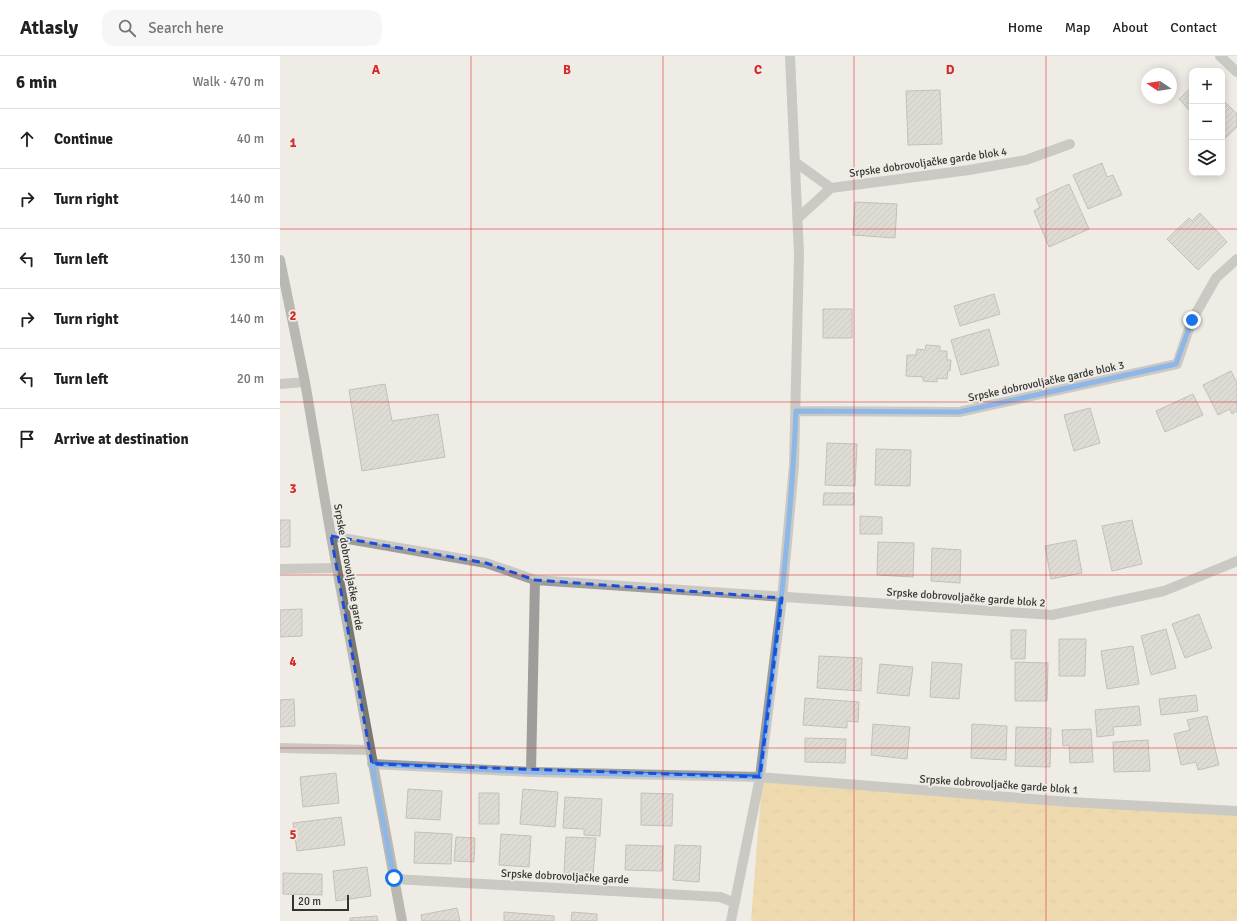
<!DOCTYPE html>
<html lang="en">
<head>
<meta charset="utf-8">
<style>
  body { margin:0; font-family:Signika,sans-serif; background:#f6f6f6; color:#202124 }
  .controls { position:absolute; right:12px; top:12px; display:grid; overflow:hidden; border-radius:8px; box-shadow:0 2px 10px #0003 }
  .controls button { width:36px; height:36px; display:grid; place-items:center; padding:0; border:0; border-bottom:1px solid #e0e0e0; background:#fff; color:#202124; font:20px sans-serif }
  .compass { position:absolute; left:861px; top:12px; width:36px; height:36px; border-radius:50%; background:#fff; box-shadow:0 2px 10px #0003; rotate:282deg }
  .scale { position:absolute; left:12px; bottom:10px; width:57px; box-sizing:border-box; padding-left:4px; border:2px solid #343330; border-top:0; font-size:11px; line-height:14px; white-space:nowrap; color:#343330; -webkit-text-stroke:3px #efece6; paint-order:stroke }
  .stop { position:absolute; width:12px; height:12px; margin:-9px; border:3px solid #1a73e8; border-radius:50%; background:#fff }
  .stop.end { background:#1a73e8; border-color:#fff; box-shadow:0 1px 4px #0008 }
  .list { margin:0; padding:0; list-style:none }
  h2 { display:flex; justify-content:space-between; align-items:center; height:52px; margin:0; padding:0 16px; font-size:17px }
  h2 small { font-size:13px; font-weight:400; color:#757577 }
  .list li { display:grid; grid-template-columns:26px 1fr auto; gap:12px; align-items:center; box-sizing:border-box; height:60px; padding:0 16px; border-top:1px solid #e0e0e0 }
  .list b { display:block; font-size:15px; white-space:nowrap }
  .list em { font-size:13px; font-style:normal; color:#757577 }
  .icon { flex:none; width:22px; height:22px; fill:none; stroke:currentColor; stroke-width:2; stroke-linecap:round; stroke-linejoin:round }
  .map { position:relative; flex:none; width:957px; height:865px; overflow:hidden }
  header { display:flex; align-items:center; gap:24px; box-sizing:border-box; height:56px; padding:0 20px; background:#fff; border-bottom:1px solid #e0e0e0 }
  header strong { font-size:19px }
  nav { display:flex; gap:22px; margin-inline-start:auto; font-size:14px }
  .search { width:280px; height:36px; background:#f6f6f6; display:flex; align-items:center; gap:10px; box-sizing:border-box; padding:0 14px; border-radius:12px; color:#757577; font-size:15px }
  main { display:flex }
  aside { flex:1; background:#fff }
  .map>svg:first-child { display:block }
</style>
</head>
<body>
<header>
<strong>Atlasly</strong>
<div class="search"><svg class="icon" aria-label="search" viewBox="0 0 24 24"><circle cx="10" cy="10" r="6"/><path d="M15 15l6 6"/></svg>Search here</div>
<nav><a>Home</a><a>Map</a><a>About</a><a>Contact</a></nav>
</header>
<main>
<aside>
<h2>6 min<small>Walk · 470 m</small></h2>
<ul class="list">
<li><svg class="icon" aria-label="ahead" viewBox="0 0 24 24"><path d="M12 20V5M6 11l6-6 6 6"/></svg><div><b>Continue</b></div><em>40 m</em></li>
<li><svg class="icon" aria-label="right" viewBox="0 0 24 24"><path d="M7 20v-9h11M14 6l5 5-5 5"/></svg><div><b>Turn right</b></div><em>140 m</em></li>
<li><svg class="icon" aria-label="left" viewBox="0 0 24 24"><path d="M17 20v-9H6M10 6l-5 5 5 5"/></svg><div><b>Turn left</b></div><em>130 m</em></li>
<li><svg class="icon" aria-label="right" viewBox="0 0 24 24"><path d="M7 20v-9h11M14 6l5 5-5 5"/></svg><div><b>Turn right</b></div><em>140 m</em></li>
<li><svg class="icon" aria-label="left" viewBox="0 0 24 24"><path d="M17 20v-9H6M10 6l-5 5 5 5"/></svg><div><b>Turn left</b></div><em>20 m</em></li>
<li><svg class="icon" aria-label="arrive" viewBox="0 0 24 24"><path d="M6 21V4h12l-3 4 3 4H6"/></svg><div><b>Arrive at destination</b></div></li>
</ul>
</aside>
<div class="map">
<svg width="957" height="865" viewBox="0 0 957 865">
  <defs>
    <pattern id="grass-tufts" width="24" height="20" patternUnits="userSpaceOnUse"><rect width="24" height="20" fill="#edc46c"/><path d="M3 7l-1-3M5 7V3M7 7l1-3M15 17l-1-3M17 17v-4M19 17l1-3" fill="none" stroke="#cca95e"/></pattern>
    <pattern id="building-hatch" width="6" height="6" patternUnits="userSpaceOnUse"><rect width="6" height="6" fill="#c9c6c0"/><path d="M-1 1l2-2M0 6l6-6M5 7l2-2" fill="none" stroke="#a4a19c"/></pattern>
  </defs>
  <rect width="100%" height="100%" fill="#efece6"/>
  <!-- grass -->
  <path fill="url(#grass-tufts)" d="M482,724L957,760V865H471Z"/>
  <!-- building -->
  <path fill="url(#building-hatch)" stroke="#8b8983" d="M912,31V57L899,43Z
    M660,34L662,88L628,89L626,35Z
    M942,43L957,58V71L942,85Z
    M822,107L827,121L833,119L842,139L808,153L793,119Z
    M789,128L809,173L769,191L754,155L760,151L756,143Z
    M575,146L617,148L615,182L573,179Z
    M920,157L947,186L918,214L887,183L909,162L912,165Z
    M714,238L720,258L680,270L674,250Z
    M543,253H572V282H543Z
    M709,273L719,309L681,319L671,284Z
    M646,289L660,290V295H667V304H671L670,315L668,314L667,323L657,322V326L643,325V321L626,320L627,299H636L637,293L645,294Z
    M951,315L957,327V355L952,358L950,353L938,359L923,329Z
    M105,328L112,365L158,358L165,401L82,415L69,334Z
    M913,338L923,359L885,376L876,355Z
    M810,352L820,387L794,395L784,359Z
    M547,387L577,388L575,430L545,429Z
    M596,393L631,394L630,430L595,429Z
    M544,437H574V449H543Z
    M580,460L602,461V478H580Z
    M0,464H10V491H0Z
    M852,464L862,508L832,515L822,470Z
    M796,484L802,517L771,523L765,490Z
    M598,486L634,487L633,521L597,519Z
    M652,492L681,494L680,527L651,525Z
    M22,553V580L0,581V554Z
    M919,558L932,592L905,602L892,568Z
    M886,573L896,612L871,619L861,580Z
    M731,574H746L745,603H731Z
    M779,583H806L805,620H779Z
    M853,590L859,628L827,633L821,595Z
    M539,600L582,602L581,635L537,632Z
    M652,606L682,608L679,643L650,641Z
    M735,606L768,607L767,645H735Z
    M600,608L633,611L629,640L597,637Z
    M916,639L918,655L881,659L879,643Z
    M525,642L579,646L578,666L567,665V672L523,669Z
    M14,643L15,670L0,671V644Z
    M859,650L861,669L833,671L834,679L817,681L815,654Z
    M927,660L939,709L918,714L916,706L901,709L894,678L910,674L907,664Z
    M593,668L630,671L627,703L591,699Z
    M692,668L727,670L726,704L691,702Z
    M736,671L771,672L770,711L735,710Z
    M811,673L813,706L790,707L789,689L783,690L782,674Z
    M525,682L566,683L565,707L525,706Z
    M868,684L870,715L834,716L833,686Z
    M56,717L59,747L23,751L20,721Z
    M128,733L162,735L160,764L126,762Z
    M243,733L278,736L275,771L240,768Z
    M199,737H219V768H199Z
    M361,737L393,738L392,770L361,769Z
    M285,741L322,743L320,780L304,779V773L283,772Z
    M61,761L65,789L17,795L13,767Z
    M135,776L172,778L171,808L134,807Z
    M221,778L251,780L249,811L219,809Z
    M176,781L195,782L194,806L174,805Z
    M286,781L316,782L313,819L284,817Z
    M346,789L383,790L382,815L345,814Z
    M395,789L421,790L419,826L393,824Z
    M87,811L91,840L56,845L53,815Z
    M3,817L42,818V839L3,838Z
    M177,852L180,865H142L141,859Z
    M224,856L274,860V865H224Z
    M292,856L317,858V865H291Z
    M97,860L98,865H70V862Z"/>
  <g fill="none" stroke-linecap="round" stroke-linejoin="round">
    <!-- minor -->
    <path stroke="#9e9d9b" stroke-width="10" d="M940,0L957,16
      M515,106L551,132
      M518,162L551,132L689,114L746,104L790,88
      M0,328L25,326
      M516,355L679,356L897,308L912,264L936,222L957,203
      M51,480L206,507L255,524
      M0,513L57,512
      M0,692L90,694
      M92,708L251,716L480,721L790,746L957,755
      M251,716L255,524L772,559L884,535L957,505
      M114,823L440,841L453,846
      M451,865L480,721L502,542L514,409L519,198L510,0"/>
    <!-- secondary -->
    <path stroke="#797874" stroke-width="10" d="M0,204L25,326L51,480L122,865"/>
  </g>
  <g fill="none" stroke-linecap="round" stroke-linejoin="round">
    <!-- route -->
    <path stroke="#1a73e8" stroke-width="5" d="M114,822L92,708L251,716L480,721C495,599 511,477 516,355L679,356L896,308L912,264"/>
  </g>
  <!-- marked area -->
  <path d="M0 0H957V865H0ZM51,480L206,507L255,524L502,542L480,721L92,708Z" fill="#efece6" fill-opacity=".55" fill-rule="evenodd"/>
  <path fill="none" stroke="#1d4ed8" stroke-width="3" stroke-dasharray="8 5" stroke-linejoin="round" d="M51,480L206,507L255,524L502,542L480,721L92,708Z"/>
  <!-- grid -->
  <path fill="none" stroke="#d62828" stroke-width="1" stroke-opacity="0.55" d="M191,0V865M383,0V865M574,0V865M766,0V865M0,173H957M0,346H957M0,519H957M0,692H957"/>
  <g text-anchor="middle" stroke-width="3.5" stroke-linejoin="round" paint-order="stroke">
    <!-- street labels -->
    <g font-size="11" fill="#343330" stroke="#efece6">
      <text transform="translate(648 106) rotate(-8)" y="4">Srpske dobrovoljačke garde blok 4</text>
      <text transform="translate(766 325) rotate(-12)" y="4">Srpske dobrovoljačke garde blok 3</text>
      <text transform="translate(69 511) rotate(80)" y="4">Srpske dobrovoljačke garde</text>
      <text transform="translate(686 541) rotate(4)" y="4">Srpske dobrovoljačke garde blok 2</text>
      <text transform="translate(719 728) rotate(4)" y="4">Srpske dobrovoljačke garde blok 1</text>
      <text transform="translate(285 820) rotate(3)" y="4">Srpske dobrovoljačke garde</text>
    </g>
  </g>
  <g font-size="13" text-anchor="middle" font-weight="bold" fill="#d62828" stroke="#efece6" stroke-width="3.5" stroke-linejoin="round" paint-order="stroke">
    <text x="96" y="18">A</text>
    <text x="287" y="18">B</text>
    <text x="478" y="18">C</text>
    <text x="670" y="18">D</text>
    <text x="13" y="91">1</text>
    <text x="13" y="264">2</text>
    <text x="13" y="437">3</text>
    <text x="13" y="610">4</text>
    <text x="13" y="783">5</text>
  </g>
</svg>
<div class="controls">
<button>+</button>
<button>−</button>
<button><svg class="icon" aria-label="layers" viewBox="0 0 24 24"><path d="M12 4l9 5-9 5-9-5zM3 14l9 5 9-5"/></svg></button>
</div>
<svg class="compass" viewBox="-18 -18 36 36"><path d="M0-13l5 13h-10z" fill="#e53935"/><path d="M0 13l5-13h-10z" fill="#757577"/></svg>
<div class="scale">20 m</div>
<div class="stop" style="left:114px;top:822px"></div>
<div class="stop end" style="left:912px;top:264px"></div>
</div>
</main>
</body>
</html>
